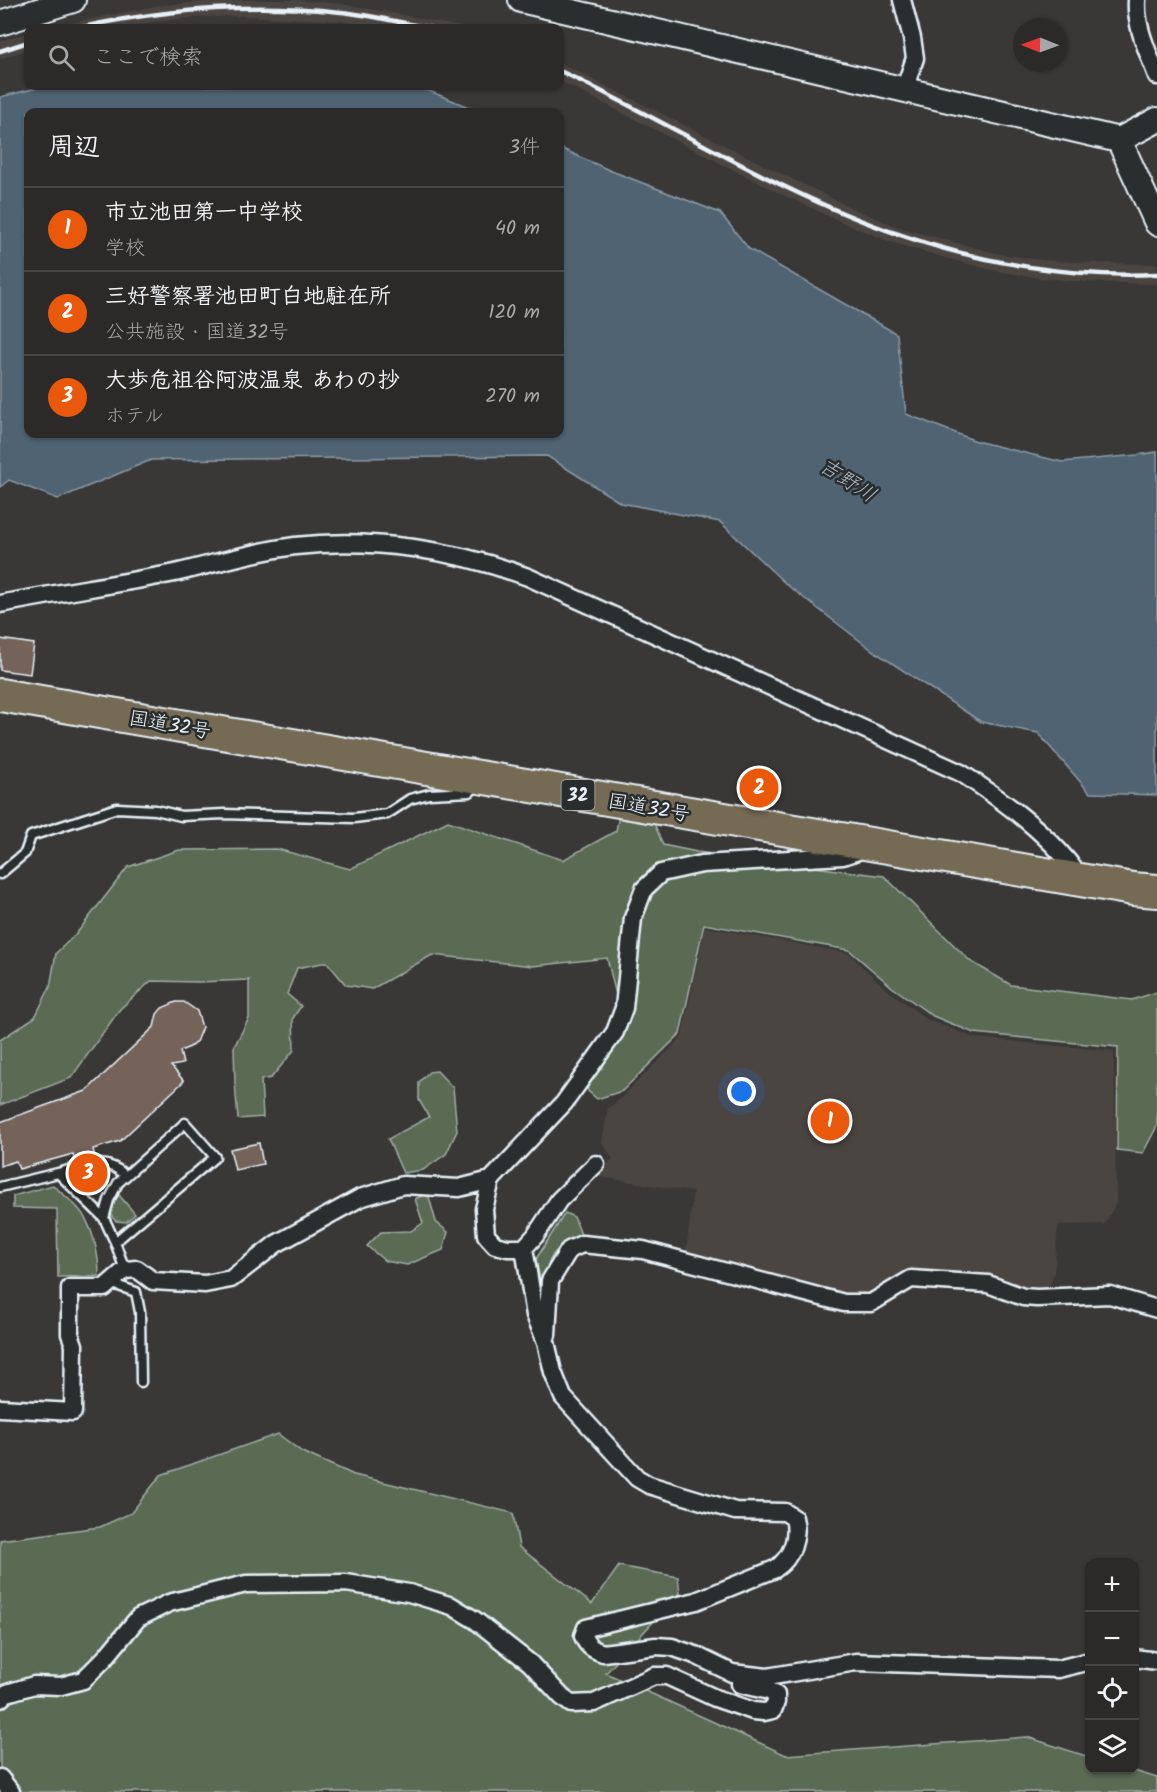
<!DOCTYPE html>
<html lang="ja">
<head>
<meta charset="utf-8">
<style>
  body { margin:0; font-family:Kalam,"Klee One",sans-serif; background:#373635; color:#f1f3f6 }
  .controls { position:absolute; right:18px; bottom:18px; display:grid; overflow:hidden; border-radius:12px; box-shadow:0 2px 4px #0004 }
  .controls button { width:54px; height:54px; display:grid; place-items:center; padding:0; border:0; border-bottom:2px solid #474646; background:#2b2a29; color:#f1f3f6; font:30px sans-serif }
  .compass { position:absolute; left:1013px; top:18px; width:54px; height:54px; border-radius:50%; background:#2b2a29; box-shadow:0 2px 4px #0004; rotate:271deg }
  .you { position:absolute; left:742px; top:1092px; width:21px; height:21px; margin:-15px; border:4px solid #fff; border-radius:50%; background:#1a73e8; box-shadow:0 0 0 9px #1a73e833 }
  .badge { display:grid; place-items:center; width:39px; height:39px; border-radius:50%; background:#ea580c; color:#fff; font-size:20px; font-weight:700 }
  .pin { position:absolute; translate:-50% -50%; border:3px solid #fff; box-shadow:0 2px 6px #0006 }
  .list { margin:0; padding:0; list-style:none }
  h2 { display:flex; justify-content:space-between; align-items:center; height:78px; margin:0; padding:0 24px; font-size:26px }
  h2 small { font-size:20px; font-weight:400; color:#a6a7a8 }
  .list li { display:grid; grid-template-columns:39px 1fr auto; gap:18px; align-items:center; box-sizing:border-box; height:84px; padding:0 24px; border-top:2px solid #474646 }
  .list b { display:block; font-size:22px; white-space:nowrap }
  .list p { margin:0; font-size:20px; white-space:nowrap; color:#a6a7a8 }
  .list em { font-size:20px; font-style:normal; color:#a6a7a8 }
  .icon { flex:none; width:33px; height:33px; fill:none; stroke:currentColor; stroke-width:2; stroke-linecap:round; stroke-linejoin:round }
  .map { position:relative; flex:none; width:1157px; height:1792px; overflow:hidden }
  .search { position:absolute; background:#2b2a29; box-shadow:0 2px 4px #0004; left:24px; top:24px; width:540px; height:66px; display:flex; align-items:center; gap:15px; box-sizing:border-box; padding:0 21px; border-radius:12px; color:#a6a7a8; font-size:22px }
  .panel { position:absolute; background:#2b2a29; box-shadow:0 2px 4px #0004; left:24px; top:108px; width:540px; height:330px; border-radius:12px }
  .map>svg:first-child { display:block }
</style>
</head>
<body>
<div class="map">
<svg width="1157" height="1792" viewBox="0 0 1157 1792">
  <rect width="100%" height="100%" fill="#393837"/>
  <filter id="ink" filterUnits="userSpaceOnUse"><feTurbulence type="fractalNoise" baseFrequency=".0167" numOctaves="2"/><feDisplacementMap in="SourceGraphic" scale="12" xChannelSelector="R" yChannelSelector="G"/><feConvolveMatrix kernelMatrix="1 2 1 2 8 2 1 2 1" color-interpolation-filters="sRGB"/></filter>
  <g filter="url(#ink)">
    <!-- built -->
    <path fill="#4b4542" d="M221,0H298L341,4L398,14L464,28H385L341,21L242,16L199,17L159,21L115,28H46L156,6Z
      M28,33V49L0,59V41Z
      M560,63L784,175L854,209L900,228L999,254L1041,260L1089,263L1157,264V284L1088,282L1040,278L996,271L946,258L894,243L846,224L777,192L560,81Z
      M705,927L848,953L886,989L928,1020L975,1038L1114,1051L1116,1202L1105,1224L1058,1225L1054,1273L1047,1291L1031,1293L943,1275L864,1298L841,1296L805,1288L801,1283L686,1254L693,1192L595,1176L613,1159L602,1142L608,1108L619,1100L682,1037Z"/>
    <!-- green -->
    <path fill="#5a6a53" stroke="#a1aea6" stroke-width="1.5" d="M619,815L654,823L663,845L697,852L884,876L970,961L1011,985L1132,1000L1157,992V1126L1143,1153L1117,1150L1118,1047L974,1033L933,1016L892,987L849,950L704,924L680,1034L622,1091L597,1099L588,1091L586,1077L604,1061L618,1003L607,958L533,966L432,955L372,989L346,985L327,962L297,968L287,994L301,1006L293,1018L294,1050L271,1078L261,1080L263,1117L238,1119L235,1083L234,1047L249,1018V980L198,982L151,981L120,1009L71,1078L0,1105V1040L35,1017L50,987L56,953L77,933L128,867L179,850L277,849L350,869L448,821L563,860L616,831Z
      M437,1071L453,1088L457,1131L446,1154L423,1170L403,1173L388,1139L429,1117L419,1100V1082L429,1072Z
      M53,1185C61,1193 71,1200 78,1208C93,1225 99,1254 99,1276L58,1277L57,1209L13,1208V1196Z
      M119,1195L135,1214L126,1222L116,1221L112,1217L111,1205Z
      M424,1195L429,1197L436,1222L448,1232L443,1250L407,1265L385,1261L367,1246L381,1232L411,1231L423,1223L415,1199Z
      M565,1213L574,1217L582,1237C550,1249 552,1254 541,1284L536,1259Z
      M278,1434L302,1452L354,1475L513,1513L519,1547L592,1604L619,1566L678,1577L680,1593L606,1673L786,1755L1027,1737L1089,1757L1090,1770H1131L1157,1778V1792H0V1540L100,1527L131,1513L161,1475Z"/>
    <!-- water -->
    <path fill="#4f6372" stroke="#8c9ca8" stroke-width="1.5" d="M45,86H417L481,112H28V434H560V148L609,170L720,213L749,249L897,334L906,414L976,441L1062,462L1138,455L1157,452V795L1090,793L1038,733L981,722L872,650L787,585L720,522L621,503L547,456L151,460L58,499L9,480L0,487V97Z"/>
    <!-- building -->
    <path fill="#74645a" stroke="#e8f1f8" stroke-width="1.5" d="M0,639L34,644L30,674L0,670Z
      M176,1002H184L197,1011L202,1027L196,1042L190,1047L180,1051L183,1064L171,1066L184,1081L120,1141L93,1149L95,1158L75,1162L73,1154L19,1169L16,1161L0,1166V1122L86,1091L154,1027L157,1014L162,1008Z
      M259,1143L263,1164L235,1170L230,1149Z
      M99,1171L101,1179L81,1184L78,1174Z"/>
    <g fill="none" stroke-linecap="round" stroke-linejoin="round">
      <defs>
        <path id="lane" d="M0,874L25,853L31,836L117,808L156,810L181,816L224,814L354,818L387,814L410,799L429,794L470,792L474,788L476,783
          M58,1173C83,1167 105,1155 126,1176
          M0,1187L58,1173L104,1218
          M115,1242L215,1157L185,1123L118,1183L109,1200L104,1218L115,1242L125,1270
          M110,1283L136,1292L140,1312L141,1382"/>
        <path id="street" d="M902,0L912,38L915,58L904,90
          M1137,0C1135,26 1148,52 1157,76
          M0,604C58,593 117,584 175,573C215,564 254,551 295,546C373,537 455,550 528,577L961,773C1003,800 1054,837 1081,879
          M596,1164L559,1200L535,1236L524,1248L535,1315L546,1342L553,1372L563,1397L637,1478L649,1485L735,1511L785,1512L794,1518C799,1537 792,1558 775,1569L696,1601L586,1628L583,1636C587,1646 593,1650 603,1653L656,1646L672,1647L695,1655L732,1673L767,1677L856,1662L1058,1669L1090,1661
          M524,1248H508L495,1245L486,1235L484,1209L491,1180L564,1103L615,1032L624,1008L633,918L644,889L661,873L702,864L843,856L864,849
          M547,1335L550,1281L569,1250L582,1244L643,1250L844,1303H871L911,1279L988,1284L1023,1297L1037,1298L1110,1295L1157,1309
          M0,1408L73,1412L74,1345L70,1334V1288H104L125,1270L137,1269L153,1281L205,1284L231,1279L276,1244L360,1198L403,1185L459,1188L491,1180
          M1134,1658L1157,1661
          M0,1699L7,1693L34,1685L61,1686L83,1680L105,1658L138,1618L169,1603L246,1584L346,1583L409,1593L452,1606L475,1620L530,1663L562,1697L571,1704L594,1703L654,1676H667L715,1698L753,1711L764,1712L773,1710L776,1702V1695L769,1691L740,1684
          M0,1778L11,1792"/>
        <path id="secondary" d="M521,0L1119,140
          M0,23L73,0
          M1119,140L1157,223
          M1119,140L1157,120"/>
        <path id="highway" d="M0,695L1133,889L1157,891"/>
      </defs>
      <!-- lane casing -->
      <use href="#lane" stroke="#e8f1f8" stroke-width="13"/>
      <!-- street casing -->
      <use href="#street" stroke="#e8f1f8" stroke-width="21"/>
      <!-- secondary casing -->
      <use href="#secondary" stroke="#e8f1f8" stroke-width="28"/>
      <!-- highway casing -->
      <use href="#highway" stroke="#e8f1f8" stroke-width="36"/>
      <!-- lane -->
      <use href="#lane" stroke="#2a2d2e" stroke-width="8"/>
      <!-- street -->
      <use href="#street" stroke="#2a2d2e" stroke-width="16"/>
      <!-- secondary -->
      <use href="#secondary" stroke="#2a2d2e" stroke-width="24"/>
      <!-- highway -->
      <use href="#highway" stroke="#746b52" stroke-width="32"/>
      <!-- rail -->
      <path stroke="#e8f1f8" stroke-width="4.5" d="M78,28C164,9 253,3 341,12C371,15 401,23 431,28
        M0,51L28,42
        M560,71C673,124 780,194 898,234C980,263 1070,278 1157,274"/>
    </g>
  </g>
  <g text-anchor="middle" stroke-width="5" stroke-linejoin="round" paint-order="stroke">
    <!-- shield labels -->
    <rect fill="#2a2d2e" stroke="#afb6bb" stroke-width="1.5" x="561.5" y="780" width="33" height="30" rx="4.5"/>
    <g font-size="18" font-weight="bold" fill="#e8f1f8">
      <text x="578" y="801">32</text>
    </g>
    <!-- street labels -->
    <g font-size="20" fill="#e8f1f8" stroke="#2a2d2e">
      <text transform="translate(170 724) rotate(10)" y="7">国道32号</text>
      <text transform="translate(649 807) rotate(10)" y="7">国道32号</text>
    </g>
    <!-- water labels -->
    <g font-size="21" font-style="italic" fill="#abb8c2" stroke="#2a2d2e">
      <text transform="translate(848 480) rotate(33)" y="7">吉野川</text>
    </g>
  </g>
</svg>
<div class="controls">
<button>+</button>
<button>−</button>
<button><svg class="icon" aria-label="locate" viewBox="0 0 24 24"><circle cx="12" cy="12" r="6"/><path d="M12 2v4M12 18v4M2 12h4M18 12h4"/></svg></button>
<button><svg class="icon" aria-label="layers" viewBox="0 0 24 24"><path d="M12 4l9 5-9 5-9-5zM3 14l9 5 9-5"/></svg></button>
</div>
<svg class="compass" viewBox="-18 -18 36 36"><path d="M0-13l5 13h-10z" fill="#e53935"/><path d="M0 13l5-13h-10z" fill="#a6a7a8"/></svg>
<div class="you"></div>
<div class="pin badge" style="left:830px;top:1121px">1</div>
<div class="pin badge" style="left:759px;top:788px">2</div>
<div class="pin badge" style="left:88px;top:1173px">3</div>
<div class="search"><svg class="icon" aria-label="search" viewBox="0 0 24 24"><circle cx="10" cy="10" r="6"/><path d="M15 15l6 6"/></svg>ここで検索</div>
<section class="panel">
<h2>周辺<small>3件</small></h2>
<ul class="list">
<li><span class="badge">1</span><div><b>市立池田第一中学校</b><p>学校</p></div><em>40 m</em></li>
<li><span class="badge">2</span><div><b>三好警察署池田町白地駐在所</b><p>公共施設 · 国道32号</p></div><em>120 m</em></li>
<li><span class="badge">3</span><div><b>大歩危祖谷阿波温泉 あわの抄</b><p>ホテル</p></div><em>270 m</em></li>
</ul>
</section>
</div>
</body>
</html>
